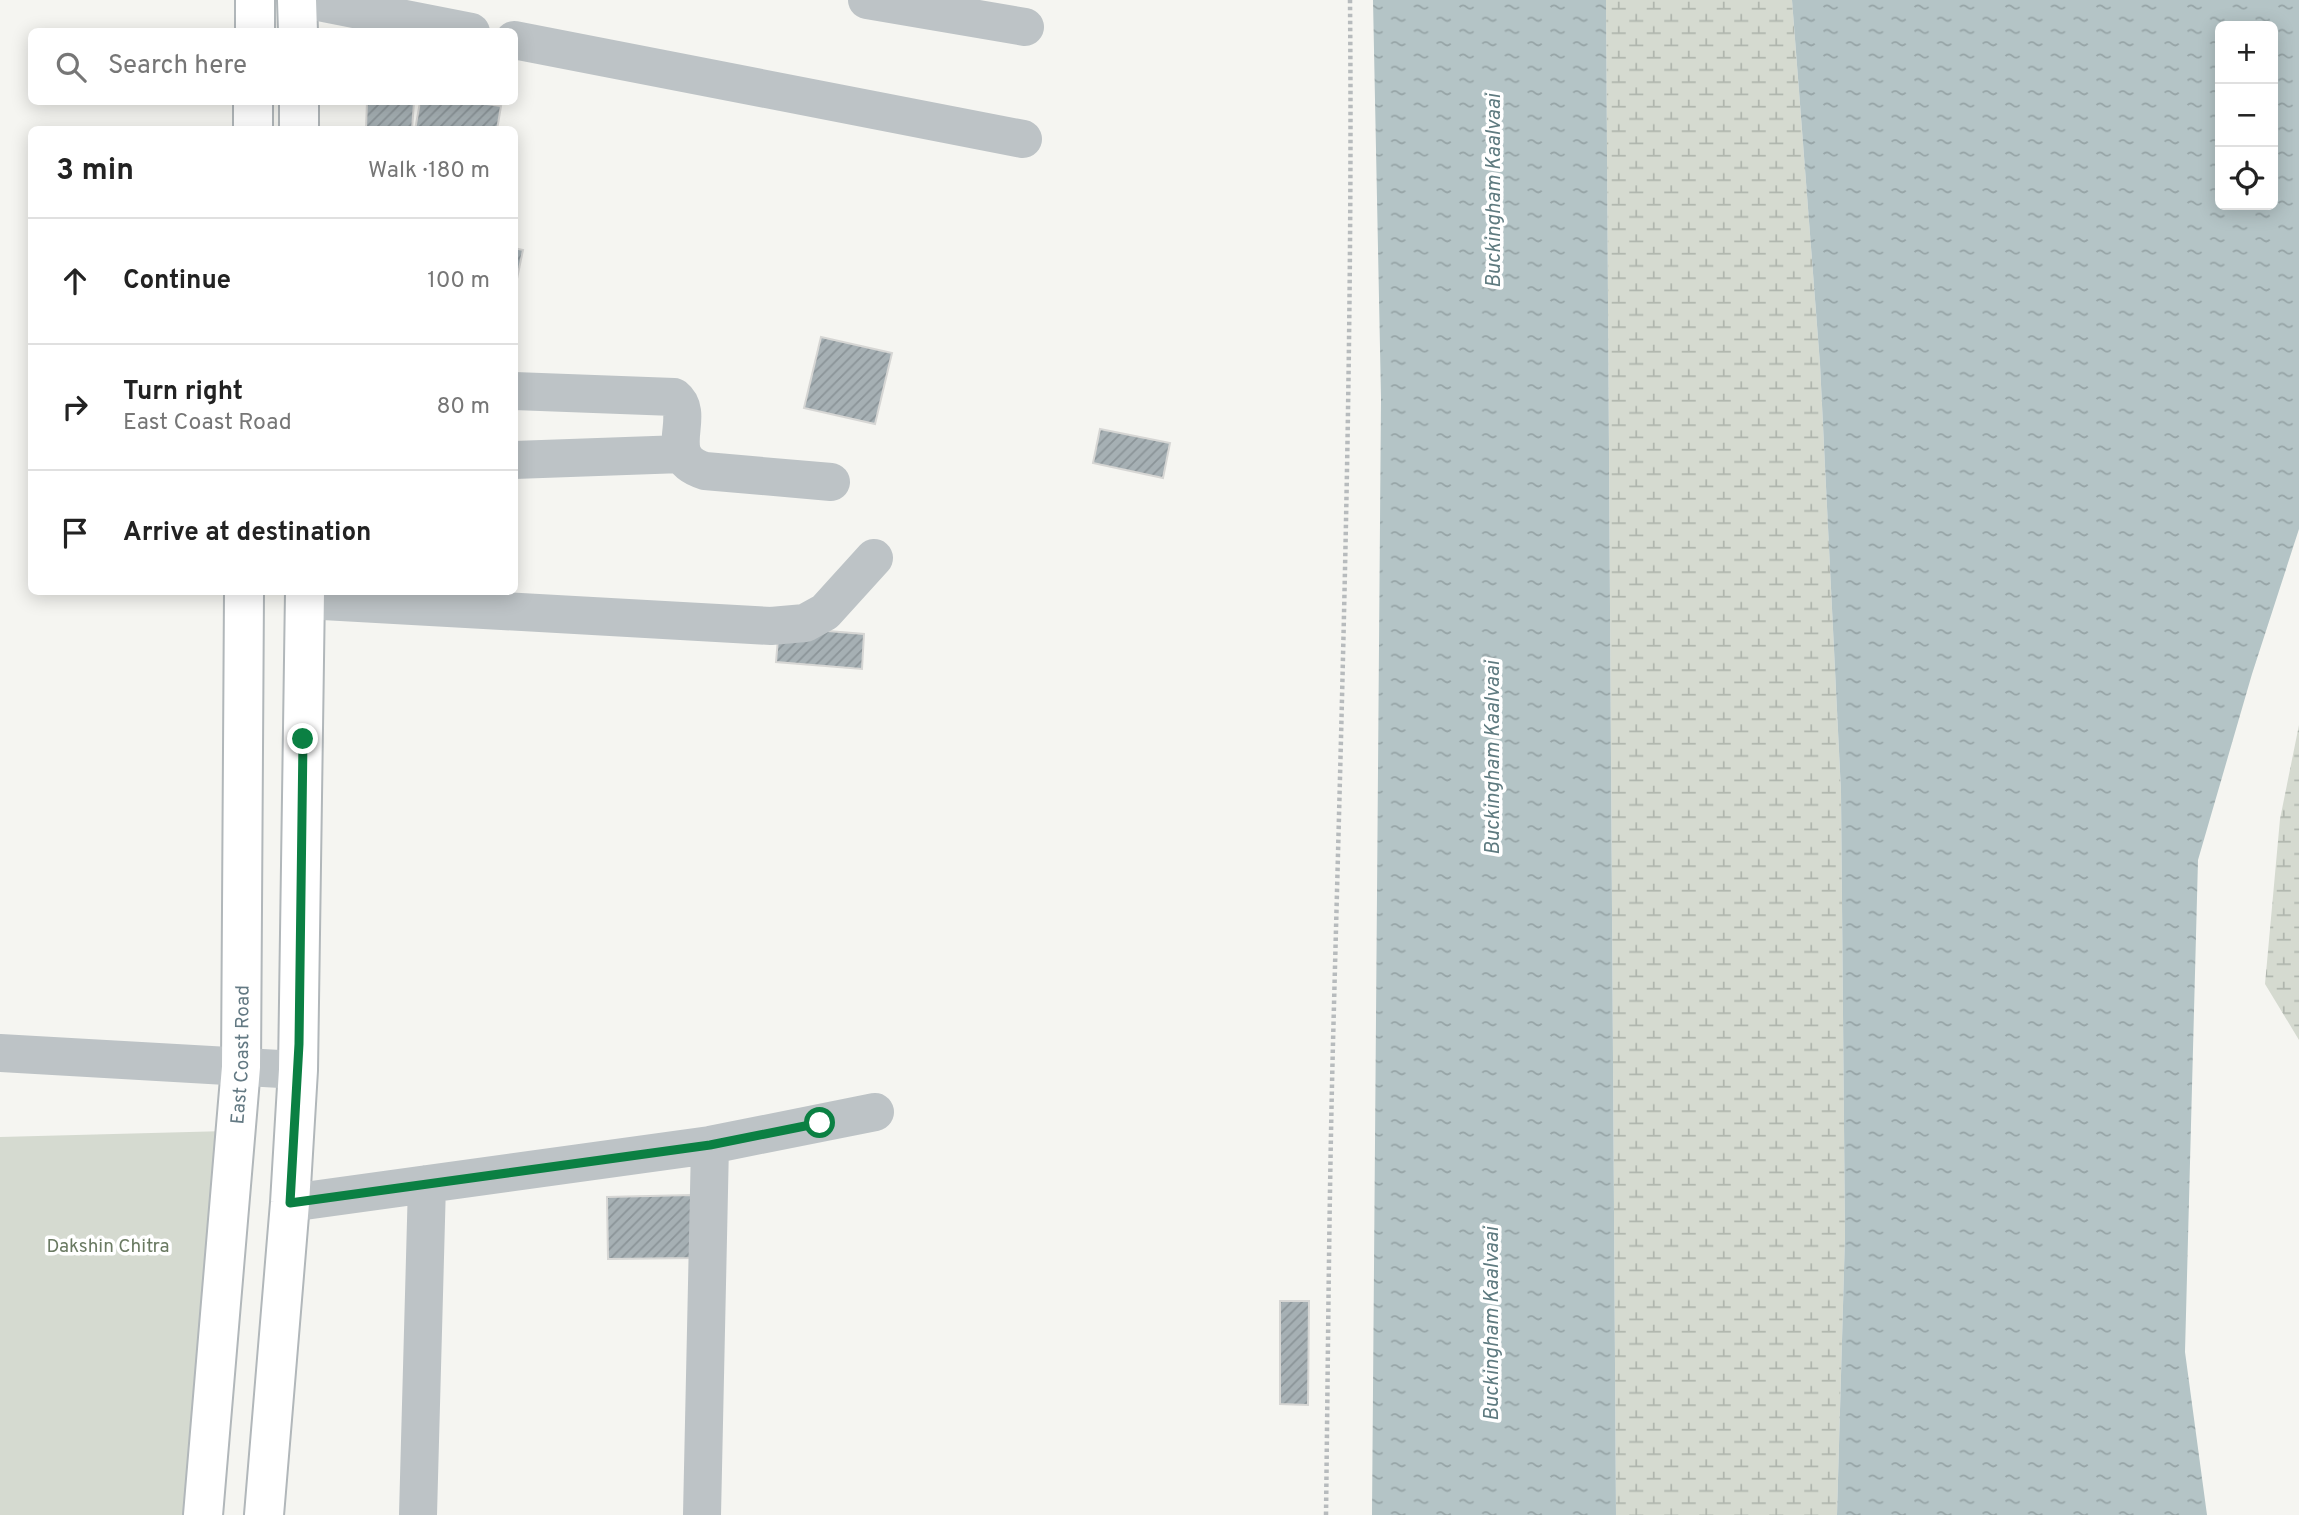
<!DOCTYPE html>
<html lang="en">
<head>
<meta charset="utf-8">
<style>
  body { margin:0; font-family:Overpass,sans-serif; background:#f2f2f2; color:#222 }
  .controls { position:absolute; right:21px; top:21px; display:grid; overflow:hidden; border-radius:10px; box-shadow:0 4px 18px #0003 }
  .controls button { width:63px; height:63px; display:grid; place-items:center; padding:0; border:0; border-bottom:2px solid #e0e0e0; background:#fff; color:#222; font:35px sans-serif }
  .stop { position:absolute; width:21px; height:21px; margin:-16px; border:5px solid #0b8043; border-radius:50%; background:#fff }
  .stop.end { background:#0b8043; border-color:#fff; box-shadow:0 2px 7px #0008 }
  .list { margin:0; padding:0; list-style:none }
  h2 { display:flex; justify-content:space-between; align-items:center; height:91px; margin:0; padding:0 28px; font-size:30px }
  h2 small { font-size:23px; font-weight:400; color:#767676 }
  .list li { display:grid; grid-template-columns:46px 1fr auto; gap:21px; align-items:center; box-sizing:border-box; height:126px; padding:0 28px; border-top:2px solid #e0e0e0 }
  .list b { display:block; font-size:26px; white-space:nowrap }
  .list p { margin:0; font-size:23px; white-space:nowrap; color:#767676 }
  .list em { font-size:23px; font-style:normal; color:#767676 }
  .icon { flex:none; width:38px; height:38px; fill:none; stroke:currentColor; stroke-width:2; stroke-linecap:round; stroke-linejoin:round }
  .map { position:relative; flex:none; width:2299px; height:1515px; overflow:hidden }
  .search { position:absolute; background:#fff; box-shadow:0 4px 18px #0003; left:28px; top:28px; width:490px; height:77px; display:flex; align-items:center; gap:18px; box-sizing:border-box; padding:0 24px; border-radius:10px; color:#767676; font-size:26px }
  .panel { position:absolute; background:#fff; box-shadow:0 4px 18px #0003; left:28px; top:126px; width:490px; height:469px; border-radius:10px }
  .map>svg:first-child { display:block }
</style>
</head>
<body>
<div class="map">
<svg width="2299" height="1515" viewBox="0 0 2299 1515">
  <defs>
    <pattern id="wetland-marsh" width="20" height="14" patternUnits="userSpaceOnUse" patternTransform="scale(1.75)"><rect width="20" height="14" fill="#d5dad0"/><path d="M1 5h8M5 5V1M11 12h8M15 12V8" fill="none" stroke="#b0b6ae"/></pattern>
    <pattern id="water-ripples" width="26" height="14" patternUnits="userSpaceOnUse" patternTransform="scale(1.75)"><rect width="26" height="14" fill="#b4c4c6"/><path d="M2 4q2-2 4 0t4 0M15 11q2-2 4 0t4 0" fill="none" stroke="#96a4a6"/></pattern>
    <pattern id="building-hatch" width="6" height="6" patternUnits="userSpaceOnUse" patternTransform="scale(1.75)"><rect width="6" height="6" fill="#a6b0b4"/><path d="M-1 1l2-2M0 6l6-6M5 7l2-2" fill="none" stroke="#8b9498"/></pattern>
  </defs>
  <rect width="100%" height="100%" fill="#f5f5f1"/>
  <!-- wetland -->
  <path fill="url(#wetland-marsh)" d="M1606,0H1792L1820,364L1841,792L1845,1236L1837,1515H1616Z
    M2299,725V1040L2265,984L2280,819Z"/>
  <!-- park -->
  <path fill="#d5dad0" d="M227,1131L190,1515H0V1137Z"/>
  <!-- water -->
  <path fill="url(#water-ripples)" fill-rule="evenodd" d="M1373,0H1606L1616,1515H1372L1381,398Z
    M1792,0H2299V529L2252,674L2198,860L2185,1352L2207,1515H1837L1845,1236L1841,792L1820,364ZM2220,26H2273V205H2220Z"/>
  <!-- building -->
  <path fill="url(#building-hatch)" stroke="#d6d6d4" stroke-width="2" d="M367,102H414L412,130L366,128Z
    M420,102H473L501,106L497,130H415Z
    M514,248L523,250L514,293Z
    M821,337L892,353L875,424L804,408Z
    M1100,429L1170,443L1163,478L1093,463Z
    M779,627L864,634L862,669L776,662Z
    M691,1195L692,1258L608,1259L607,1197Z
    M1280,1301H1309L1308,1405L1280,1404Z"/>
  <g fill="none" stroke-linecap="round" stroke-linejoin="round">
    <defs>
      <g id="major">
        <path d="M297,0L298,32"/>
        <path d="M255,32V0"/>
        <path d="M299,102V130"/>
        <path d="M253,130V102"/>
        <path id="s1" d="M203,1515L241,1067L244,592"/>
        <path d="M264,1515L290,1203L298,1070L305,592"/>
      </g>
    </defs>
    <!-- major casing -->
    <use href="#major" stroke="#b1b7ba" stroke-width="42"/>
    <!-- path -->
    <path stroke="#b7bbbd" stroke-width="4.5" stroke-dasharray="3.5 3.5" stroke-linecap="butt" d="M1326,1515C1328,1358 1329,1200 1333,1043C1342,695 1353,348 1350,0"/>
    <!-- minor -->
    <path stroke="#bdc3c6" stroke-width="38" d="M309,0L471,32
      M867,0L1025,27
      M514,40L1023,139
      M514,391L674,397C698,416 658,457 705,471L831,482
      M514,460L682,454
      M305,600L771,626L805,623L825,612L874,558
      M0,1053L298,1070
      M290,1203L710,1145L875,1112
      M418,1515L427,1184
      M702,1515L710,1145"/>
    <!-- major -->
    <use href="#major" stroke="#fff" stroke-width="38"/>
  </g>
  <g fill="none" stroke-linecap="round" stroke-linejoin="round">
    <!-- route -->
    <path stroke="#0b8043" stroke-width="9" d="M303,739L299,1044L290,1203L710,1145L820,1123"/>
  </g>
  <g text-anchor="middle" stroke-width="7" stroke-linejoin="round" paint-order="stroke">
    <!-- street labels -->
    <g font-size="19" fill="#637983" stroke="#fff">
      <text dy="7" stroke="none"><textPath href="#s1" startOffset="462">East Coast Road</textPath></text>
    </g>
    <!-- park labels -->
    <g font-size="19" fill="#6a7a62" stroke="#fff">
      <text x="108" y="1252">Dakshin Chitra</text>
    </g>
    <!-- water labels -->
    <g font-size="21" font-style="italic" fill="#5f7b80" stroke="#fff">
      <text transform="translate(1493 191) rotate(-90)" y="7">Buckingham Kaalvaai</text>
      <text transform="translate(1492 758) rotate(-90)" y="7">Buckingham Kaalvaai</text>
      <text transform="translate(1491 1324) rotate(-90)" y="7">Buckingham Kaalvaai</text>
    </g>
  </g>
</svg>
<div class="controls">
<button>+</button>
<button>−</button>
<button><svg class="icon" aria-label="locate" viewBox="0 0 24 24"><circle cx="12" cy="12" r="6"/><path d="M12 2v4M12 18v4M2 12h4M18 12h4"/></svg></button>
</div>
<div class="stop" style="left:820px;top:1123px"></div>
<div class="stop end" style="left:303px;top:739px"></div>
<div class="search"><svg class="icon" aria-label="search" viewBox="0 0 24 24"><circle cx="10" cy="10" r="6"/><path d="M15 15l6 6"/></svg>Search here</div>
<section class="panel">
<h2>3 min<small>Walk · 180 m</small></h2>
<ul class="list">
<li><svg class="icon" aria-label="ahead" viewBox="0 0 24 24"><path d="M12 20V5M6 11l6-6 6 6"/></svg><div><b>Continue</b></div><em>100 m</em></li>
<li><svg class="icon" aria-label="right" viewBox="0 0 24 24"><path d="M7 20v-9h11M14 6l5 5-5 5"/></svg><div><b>Turn right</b><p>East Coast Road</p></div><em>80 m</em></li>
<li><svg class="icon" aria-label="arrive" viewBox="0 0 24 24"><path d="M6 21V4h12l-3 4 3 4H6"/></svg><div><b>Arrive at destination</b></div></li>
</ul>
</section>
</div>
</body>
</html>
